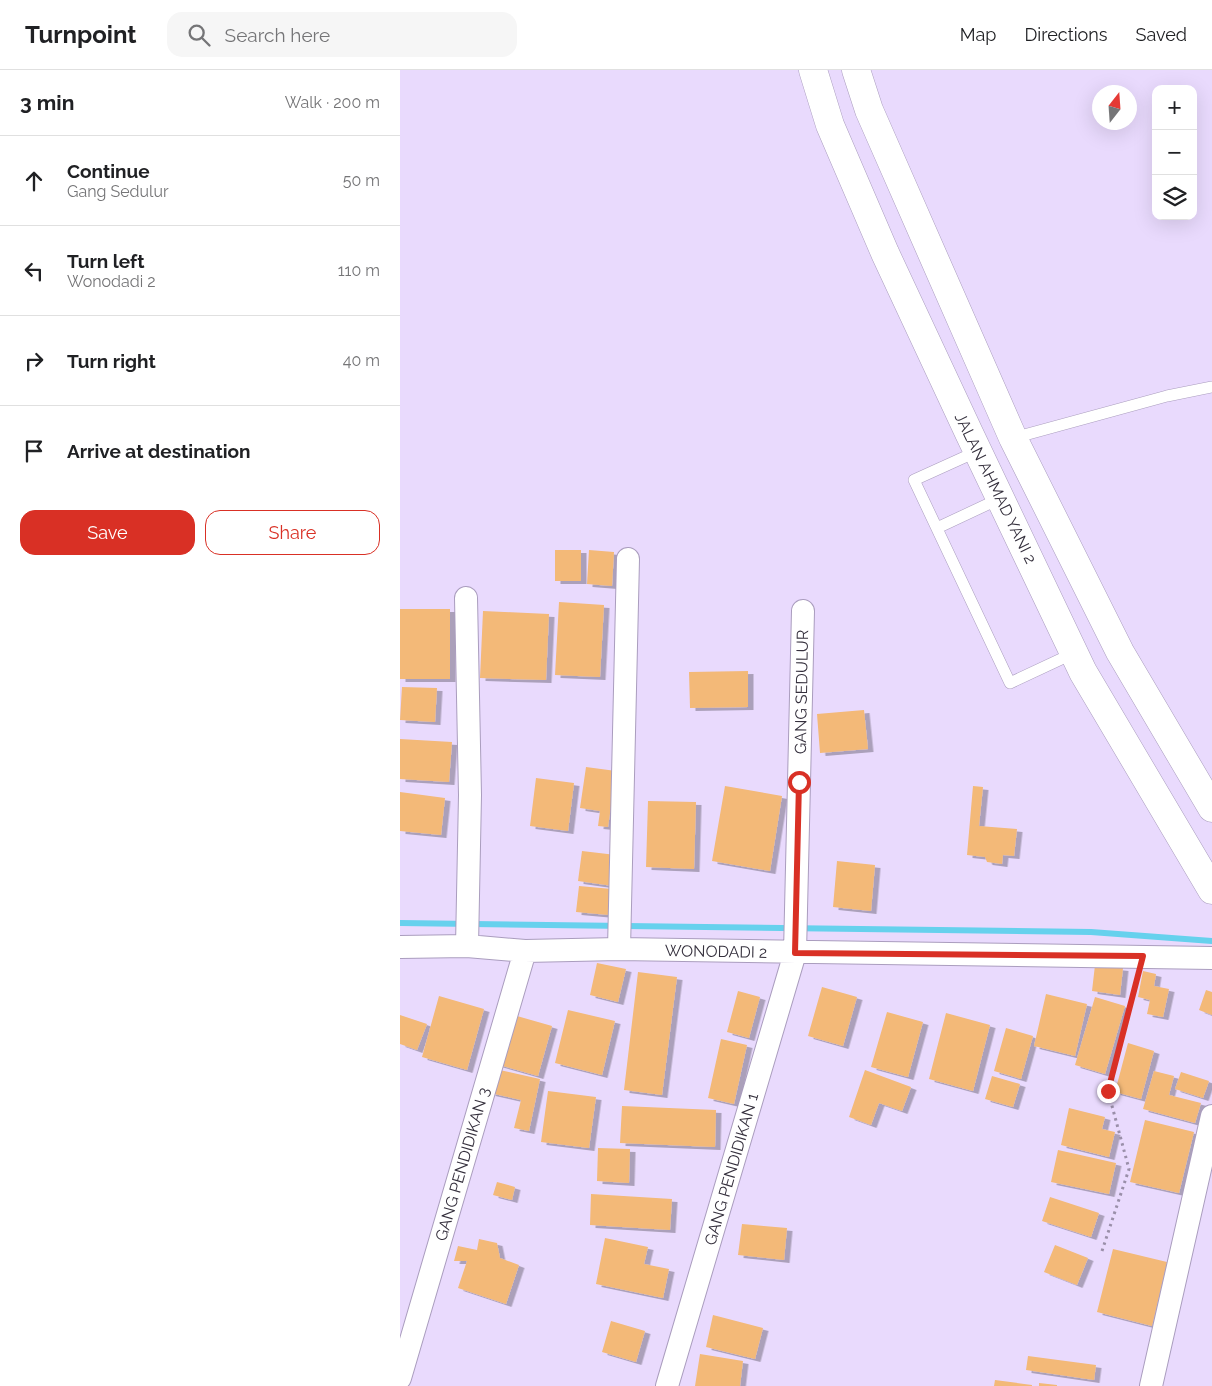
<!DOCTYPE html>
<html lang="en">
<head>
<meta charset="utf-8">
<style>
  body { margin:0; font-family:Raleway,sans-serif; background:#f6f6f6; color:#202124 }
  .controls { position:absolute; right:15px; top:15px; display:grid; overflow:hidden; border-radius:10px; box-shadow:0 5px 20px #0002 }
  .controls button { width:45px; height:45px; display:grid; place-items:center; padding:0; border:0; border-bottom:1px solid #e0e0e0; background:#fff; color:#202124; font:25px sans-serif }
  .compass { position:absolute; left:692px; top:15px; width:45px; height:45px; border-radius:50%; background:#fff; box-shadow:0 5px 20px #0002; rotate:17deg }
  .stop { position:absolute; width:15px; height:15px; margin:-11px; border:4px solid #d93025; border-radius:50%; background:#fff }
  .stop.end { background:#d93025; border-color:#fff; box-shadow:0 1px 5px #0008 }
  .list { margin:0; padding:0; list-style:none }
  h2 { display:flex; justify-content:space-between; align-items:center; height:65px; margin:0; padding:0 20px; font-size:21px }
  h2 small { font-size:16px; font-weight:400; color:#757577 }
  .list li { display:grid; grid-template-columns:32px 1fr auto; gap:15px; align-items:center; box-sizing:border-box; height:90px; padding:0 20px; border-top:1px solid #e0e0e0 }
  .list b { display:block; font-size:19px; white-space:nowrap }
  .list p { margin:0; font-size:16px; white-space:nowrap; color:#757577 }
  .list em { font-size:16px; font-style:normal; color:#757577 }
  .actions { display:flex; gap:10px; padding:15px 20px }
  .actions a { flex:1; padding:11px 0; border:1px solid #d93025; border-radius:15px; text-align:center; font-size:18px; color:#d93025 }
  .actions .main { background:#d93025; color:#fff }
  .icon { flex:none; width:28px; height:28px; fill:none; stroke:currentColor; stroke-width:2; stroke-linecap:round; stroke-linejoin:round }
  .map { position:relative; flex:none; width:812px; height:1316px; overflow:hidden }
  header { display:flex; align-items:center; gap:30px; box-sizing:border-box; height:70px; padding:0 25px; background:#fff; border-bottom:1px solid #e0e0e0 }
  header strong { font-size:24px }
  nav { display:flex; gap:28px; margin-inline-start:auto; font-size:18px }
  .search { width:350px; height:45px; background:#f6f6f6; display:flex; align-items:center; gap:12px; box-sizing:border-box; padding:0 18px; border-radius:15px; color:#757577; font-size:19px }
  main { display:flex }
  aside { flex:1; background:#fff }
  .map>svg:first-child { display:block }
</style>
</head>
<body>
<header>
<strong>Turnpoint</strong>
<div class="search"><svg class="icon" aria-label="search" viewBox="0 0 24 24"><circle cx="10" cy="10" r="6"/><path d="M15 15l6 6"/></svg>Search here</div>
<nav><a>Map</a><a>Directions</a><a>Saved</a></nav>
</header>
<main>
<aside>
<h2>3 min<small>Walk · 200 m</small></h2>
<ul class="list">
<li><svg class="icon" aria-label="ahead" viewBox="0 0 24 24"><path d="M12 20V5M6 11l6-6 6 6"/></svg><div><b>Continue</b><p>Gang Sedulur</p></div><em>50 m</em></li>
<li><svg class="icon" aria-label="left" viewBox="0 0 24 24"><path d="M17 20v-9H6M10 6l-5 5 5 5"/></svg><div><b>Turn left</b><p>Wonodadi 2</p></div><em>110 m</em></li>
<li><svg class="icon" aria-label="right" viewBox="0 0 24 24"><path d="M7 20v-9h11M14 6l5 5-5 5"/></svg><div><b>Turn right</b></div><em>40 m</em></li>
<li><svg class="icon" aria-label="arrive" viewBox="0 0 24 24"><path d="M6 21V4h12l-3 4 3 4H6"/></svg><div><b>Arrive at destination</b></div></li>
</ul>
<div class="actions"><a class="main">Save</a><a>Share</a></div>
</aside>
<div class="map">
<svg width="812" height="1316" viewBox="0 0 812 1316">
  <defs>
    <filter id="shadow"><feDropShadow dx="5.5" dy="3" stdDeviation="0" flood-color="#0004"/></filter>
  </defs>
  <rect width="100%" height="100%" fill="#e9dafd"/>
  <g fill="none" stroke-linecap="round" stroke-linejoin="round">
    <!-- stream -->
    <path stroke="#66d1ed" stroke-width="6" d="M0,853L691,862L812,871"/>
  </g>
  <!-- building -->
  <path fill="#f3b978" filter="url(#shadow)" d="M155,480H181V511H155Z
    M189,480L214,482L212,516L187,514Z
    M159,532L204,535L200,607L155,605Z
    M0,539H50V609H0Z
    M83,541L149,544L146,610L80,608Z
    M348,601V637L290,638L289,602Z
    M2,617L37,618L35,652L0,650Z
    M464,640L468,679L420,683L417,644Z
    M0,669L52,672L49,712L0,709Z
    M186,697L216,701L208,757L198,756L200,741L180,738Z
    M136,708L174,713L168,761L130,756Z
    M325,716L382,726L370,801L312,791Z
    M573,716L583,717L579,756L617,759L614,786L603,785L602,794L587,792L585,787L567,785Z
    M0,722L45,728L41,765L0,761Z
    M248,731L296,732L294,799L246,797Z
    M182,781L216,785L213,816L178,811Z
    M437,791L475,795L471,841L433,837Z
    M179,816L212,819L209,845L176,842Z
    M197,893L226,899L218,932L190,925Z
    M695,895L723,898L720,925L692,921Z
    M743,901L756,904L754,916L769,919L763,947L747,944L750,930L738,927Z
    M238,902L277,907L262,1025L224,1020Z
    M422,917L457,927L443,976L408,966Z
    M806,920L812,922V945L799,940Z
    M338,921L360,927L349,968L327,962Z
    M646,924L687,934L675,986L634,976Z
    M39,926L84,939L67,1000L22,987Z
    M695,927L725,936L705,1004L675,995Z
    M168,940L215,951L202,1005L155,993Z
    M487,942L523,952L508,1007L471,997Z
    M546,943L590,955L573,1021L529,1009Z
    M110,944L152,956L138,1006L96,994Z
    M0,945L27,954L17,980L0,974Z
    M606,958L633,966L621,1009L594,1001Z
    M321,969L347,975L334,1034L308,1028Z
    M728,973L754,981L741,1029L715,1022Z
    M95,999L140,1009L129,1061L114,1058L121,1030L90,1023Z
    M465,1000L511,1017L502,1041L479,1033L471,1055L449,1047Z
    M754,1001L774,1006L769,1025L801,1033L795,1053L743,1039Z
    M781,1002L809,1011L803,1028L775,1019Z
    M592,1006L620,1014L613,1037L585,1029Z
    M148,1021L196,1027L189,1078L141,1072Z
    M222,1036L316,1040L315,1077L220,1073Z
    M669,1038L705,1047L702,1059L715,1062L709,1087L661,1075Z
    M745,1050L794,1062L779,1123L730,1112Z
    M198,1078L230,1079L229,1113L197,1111Z
    M658,1080L716,1093L709,1124L651,1112Z
    M97,1112L115,1117L112,1130L93,1125Z
    M191,1124L272,1129L270,1160L190,1155Z
    M650,1127L699,1143L691,1167L642,1151Z
    M342,1154L387,1158L384,1190L338,1185Z
    M205,1168L248,1177L244,1194L269,1199L263,1228L196,1214Z
    M79,1169L97,1173L100,1188L119,1195L106,1234L58,1218L67,1191H54L58,1176L77,1180Z
    M655,1175L688,1188L677,1215L644,1202Z
    M713,1179L767,1192L752,1256L697,1242Z
    M313,1245L363,1258L355,1289L306,1277Z
    M211,1251L245,1261L236,1292L202,1282Z
    M300,1284L343,1291L340,1316H295Z
    M628,1286L696,1295L694,1310L626,1300Z
    M595,1310L632,1315V1316H594Z
    M639,1313L657,1315V1316H639Z"/>
  <g fill="none" stroke-linecap="round" stroke-linejoin="round">
    <defs>
      <path id="lane" d="M613,368L767,326L812,317
        M578,381L514,410L610,613L674,583
        M537,458L601,428"/>
      <path id="street" d="M66,528L70,725L67,876
        M0,877L67,876L125,881L219,879L812,888
        M219,879L228,489
        M0,1308L125,881
        M267,1316L395,883L403,541
        M751,1316L812,1046"/>
      <path id="highway" d="M413,0L430,55L485,183L569,363L683,602L812,820
        M456,0L469,40L613,368L720,582L812,738"/>
    </defs>
    <!-- lane casing -->
    <use href="#lane" stroke="#aa9dbe" stroke-width="12"/>
    <!-- street casing -->
    <use href="#street" stroke="#aa9dbe" stroke-width="24"/>
    <!-- highway casing -->
    <use href="#highway" stroke="#aa9dbe" stroke-width="29"/>
    <!-- path -->
    <path stroke="#9a8fa9" stroke-width="3" stroke-dasharray="2.5 4" stroke-linecap="butt" d="M702,1181L729,1099L708,1021L737,908"/>
    <!-- lane -->
    <use href="#lane" stroke="#fff" stroke-width="11"/>
    <!-- street -->
    <use href="#street" stroke="#fff" stroke-width="22"/>
    <!-- highway -->
    <use href="#highway" stroke="#fff" stroke-width="28"/>
  </g>
  <g fill="none" stroke-linecap="round" stroke-linejoin="round">
    <!-- route -->
    <path stroke="#d93025" stroke-width="6" d="M399,712L395,883L743,886L708,1021"/>
  </g>
  <g text-anchor="middle" stroke-width="4" stroke-linejoin="round" paint-order="stroke">
    <!-- street labels -->
    <g font-size="16" fill="#35303d" stroke="#fff">
      <text transform="translate(596 418) rotate(64)" y="6">JALAN AHMAD YANI 2</text>
      <text transform="translate(401 622) rotate(-89)" y="6">GANG SEDULUR</text>
      <text transform="translate(316 881) rotate(1)" y="6">WONODADI 2</text>
      <text transform="translate(62 1094) rotate(-74)" y="6">GANG PENDIDIKAN 3</text>
      <text transform="translate(331 1099) rotate(-74)" y="6">GANG PENDIDIKAN 1</text>
    </g>
  </g>
</svg>
<div class="controls">
<button>+</button>
<button>−</button>
<button><svg class="icon" aria-label="layers" viewBox="0 0 24 24"><path d="M12 4l9 5-9 5-9-5zM3 14l9 5 9-5"/></svg></button>
</div>
<svg class="compass" viewBox="-18 -18 36 36"><path d="M0-13l5 13h-10z" fill="#e53935"/><path d="M0 13l5-13h-10z" fill="#757577"/></svg>
<div class="stop" style="left:399px;top:712px"></div>
<div class="stop end" style="left:708px;top:1021px"></div>
</div>
</main>
</body>
</html>
